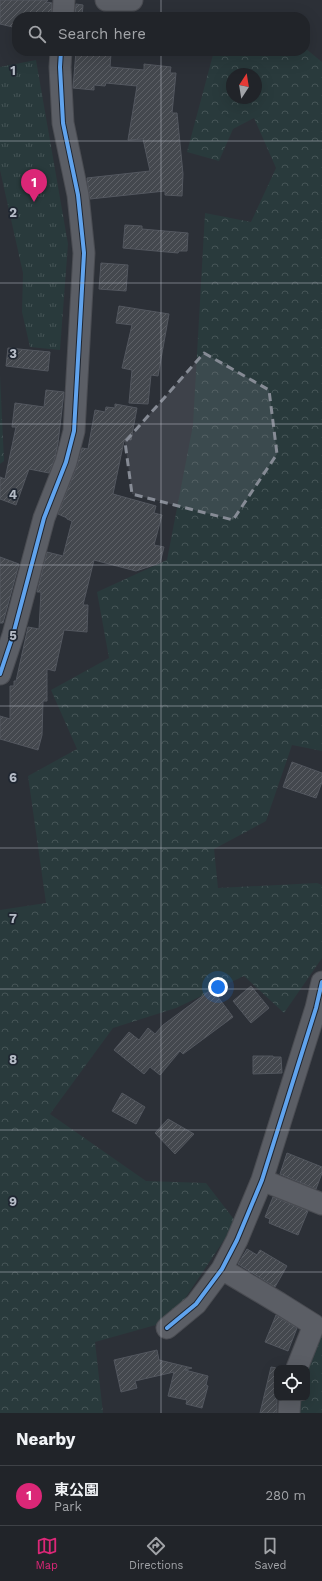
<!DOCTYPE html>
<html lang="en">
<head>
<meta charset="utf-8">
<style>
  body { margin:0; font-family:"Work Sans","Noto Sans JP",sans-serif; background:#2d3035; color:#f1f3f6 }
  .controls { position:absolute; right:12px; bottom:12px; display:grid; overflow:hidden; border-radius:8px; box-shadow:0 4px 16px #0002 }
  .controls button { width:36px; height:36px; display:grid; place-items:center; padding:0; border:0; border-bottom:1px solid #3e4146; background:#212429; color:#f1f3f6; font:20px sans-serif }
  .compass { position:absolute; left:226px; top:68px; width:36px; height:36px; border-radius:50%; background:#212429; box-shadow:0 4px 16px #0002; rotate:12deg }
  .you { position:absolute; left:218px; top:987px; width:14px; height:14px; margin:-10px; border:3px solid #fff; border-radius:50%; background:#1a73e8; box-shadow:0 0 0 6px #1a73e833 }
  .badge { display:grid; place-items:center; width:26px; height:26px; border-radius:50%; background:#db2777; color:#fff; font-size:13px; font-weight:700 }
  .pin { position:absolute; translate:-50% -33px; filter:drop-shadow(0 1px 2px #0008) }
  .pin::after { content:''; position:absolute; top:21px; width:14px; height:12px; background:inherit; clip-path:polygon(0 0,100% 0,50% 100%) }
  .list { margin:0; padding:0; list-style:none }
  h2 { display:flex; justify-content:space-between; align-items:center; height:52px; margin:0; padding:0 16px; font-size:17px }
  h2 small { font-size:13px; font-weight:400; color:#a2a4a8 }
  .list li { display:grid; grid-template-columns:26px 1fr auto; gap:12px; align-items:center; box-sizing:border-box; height:60px; padding:0 16px; border-top:1px solid #3e4146 }
  .list b { display:block; font-size:15px; white-space:nowrap }
  .list p { margin:0; font-size:13px; white-space:nowrap; color:#a2a4a8 }
  .list em { font-size:13px; font-style:normal; color:#a2a4a8 }
  .icon { flex:none; width:22px; height:22px; fill:none; stroke:currentColor; stroke-width:2; stroke-linecap:round; stroke-linejoin:round }
  .map { position:relative; flex:none; width:322px; height:1413px; overflow:hidden }
  .search { position:absolute; background:#212429; box-shadow:0 4px 16px #0002; left:12px; right:12px; top:12px; height:44px; display:flex; align-items:center; gap:10px; box-sizing:border-box; padding:0 14px; border-radius:16px; color:#a2a4a8; font-size:15px }
  .sheet { height:112px; background:#212429 }
  nav { display:flex; justify-content:space-around; align-items:center; box-sizing:border-box; height:56px; border-top:1px solid #3e4146; background:#212429; font-size:11px; color:#a2a4a8 }
  nav a { display:grid; justify-items:center; gap:2px }
  nav .on { color:#db2777 }
  .map>svg:first-child { display:block }
</style>
</head>
<body>
<div class="map">
<svg width="322" height="1413" viewBox="0 0 322 1413">
  <defs>
    <pattern id="grass-tufts" width="24" height="20" patternUnits="userSpaceOnUse"><rect width="24" height="20" fill="#293a3c"/><path d="M3 7l-1-3M5 7V3M7 7l1-3M15 17l-1-3M17 17v-4M19 17l1-3" fill="none" stroke="#465557"/></pattern>
    <pattern id="forest-crowns" width="20" height="18" patternUnits="userSpaceOnUse"><rect width="20" height="18" fill="#293a3c"/><path d="M2 6a3 3 0 1 1 6 0M12 15a3 3 0 1 1 6 0" fill="none" stroke="#465557"/></pattern>
    <pattern id="building-hatch" width="6" height="6" patternUnits="userSpaceOnUse"><rect width="6" height="6" fill="#44484e"/><path d="M-1 1l2-2M0 6l6-6M5 7l2-2" fill="none" stroke="#5d6066"/></pattern>
  </defs>
  <rect width="100%" height="100%" fill="#2c3037"/>
  <!-- grass -->
  <path fill="url(#grass-tufts)" d="M36,60L68,244L60,350L30,347L22,312L23,273L0,170V67Z"/>
  <!-- forest -->
  <path fill="url(#forest-crowns)" fill-rule="evenodd" d="M305,48L322,62V751L292,745L266,821L214,849L218,888L317,883L322,885V958L284,1013L244,976L176,1008L113,1028L50,1114L146,1181L206,1183L236,1222L170,1321L95,1342L103,1413H0V910L46,903L28,776L77,749L51,690L109,658L97,592L167,560L193,425L205,213L251,222L276,168L254,118L233,129L219,161L187,152L214,51H305ZM232,74H256V98H232Z
    M0,375L4,461L0,464Z
    M322,1321V1413H298L296,1398H307V1368Z"/>
  <!-- building -->
  <path fill="url(#building-hatch)" stroke="#53575f" d="M0,0H48L46,2L52,3L51,17H17V28L0,24Z
    M76,4L83,5L82,17H75Z
    M76,51L111,54L110,67L144,70V64L171,67L170,73H176L172,113H177L183,174L182,196L165,195V191L90,199L87,178L150,171L143,139L128,140L137,86L106,83L105,86L94,85V90L73,88Z
    M125,225L142,226V229L188,233L187,251H179L178,253L123,248Z
    M101,263L128,265L126,291L99,289Z
    M119,306L169,314L158,376L151,375L148,404L129,403L132,370L122,368L132,325L116,323Z
    M8,348L50,352L48,371L6,366Z
    M46,390L64,392L58,443L55,458L49,473L29,469L16,505L0,499V477L5,479L16,427H12L15,403L44,407Z
    M115,404L137,408L131,440L127,439V441H124L113,494L156,506L154,513L162,515L154,545L164,547L160,563L136,571L94,560L83,605H88L87,632L64,630L55,671L47,669V701H43L42,735L38,750L0,739V716L10,719V686H14V681H16L28,627L39,629L41,592H37L47,552L63,556L72,521L67,519V518L58,514L77,466L82,448L88,449L95,410L105,412L106,407L115,408Z
    M0,557L19,564L3,623H0Z
    M292,762L322,773V782L316,798L283,787Z
    M251,986L269,1008L251,1023L233,1001Z
    M212,989L233,1017L183,1054L180,1051L160,1075L150,1067L144,1074L114,1050L129,1032L139,1040L148,1028L155,1034L163,1025Z
    M253,1056H273V1057H281L282,1073L253,1074Z
    M122,1093L145,1107L136,1124L112,1111Z
    M168,1119L194,1134L175,1154L155,1133Z
    M287,1153L322,1167V1173L316,1189L280,1174Z
    M273,1197L308,1211L298,1235L269,1223L270,1219L265,1217Z
    M247,1249L257,1255L260,1250L287,1266L275,1287L238,1264Z
    M276,1315L297,1328L288,1351L265,1342Z
    M157,1350L159,1360L192,1368L185,1370L208,1376L206,1385L208,1386L202,1408L186,1404L187,1400L168,1396L174,1372L135,1381L137,1388L121,1392L114,1360Z
    M271,1367L277,1368V1413H260Z"/>
  <g fill="none" stroke-linecap="round" stroke-linejoin="round">
    <defs>
      <path id="minor" d="M106,0H132
        M63,17L64,0
        M0,674L13,635L44,518L66,462L74,431L84,253L78,195L63,123L60,67L61,51
        M262,1180L322,1204
        M222,1269L279,1303L314,1325L297,1368
        M167,1328L196,1304L222,1269L237,1240L262,1180L316,1008L322,982
        M289,1413L290,1398"/>
    </defs>
    <!-- minor casing -->
    <use href="#minor" stroke="#4a4c52" stroke-width="23"/>
    <!-- minor -->
    <use href="#minor" stroke="#5b5e65" stroke-width="21"/>
    <defs>
      <path id="cycleway" d="M0,674L13,635L44,518L66,462L74,431L84,253L78,195L63,123L60,67L61,51
        M167,1328L196,1304L222,1269L237,1240L262,1180L316,1008L322,982"/>
    </defs>
    <!-- cycleway casing -->
    <use href="#cycleway" stroke="#1f2631" stroke-width="6"/>
    <!-- cycleway -->
    <use href="#cycleway" stroke="#60a3ed" stroke-width="4"/>
  </g>
  <!-- marked area -->
  <path fill="#868b95" fill-opacity="0.2" stroke="#868b95" stroke-width="3" stroke-dasharray="8 5" stroke-linejoin="round" d="M204,353L269,390L277,454L233,520L132,494L125,442Z"/>
  <!-- grid -->
  <path fill="none" stroke="#b6bcc7" stroke-width="1" stroke-opacity="0.55" d="M161,0V17M161,51V1413M0,141H322M0,283H322M0,424H322M0,565H322M0,706H322M0,848H322M0,989H322M0,1130H322M0,1272H322"/>
  <g font-size="13" text-anchor="middle" font-weight="bold" fill="#b6bcc7" stroke="#1f2631" stroke-width="3.5" stroke-linejoin="round" paint-order="stroke">
    <text x="13" y="75">1</text>
    <text x="13" y="217">2</text>
    <text x="13" y="358">3</text>
    <text x="13" y="499">4</text>
    <text x="13" y="640">5</text>
    <text x="13" y="782">6</text>
    <text x="13" y="923">7</text>
    <text x="13" y="1064">8</text>
    <text x="13" y="1206">9</text>
  </g>
</svg>
<div class="controls">
<button><svg class="icon" aria-label="locate" viewBox="0 0 24 24"><circle cx="12" cy="12" r="6"/><path d="M12 2v4M12 18v4M2 12h4M18 12h4"/></svg></button>
</div>
<svg class="compass" viewBox="-18 -18 36 36"><path d="M0-13l5 13h-10z" fill="#e53935"/><path d="M0 13l5-13h-10z" fill="#a2a4a8"/></svg>
<div class="you"></div>
<div class="pin badge" style="left:34px;top:202px">1</div>
<div class="search"><svg class="icon" aria-label="search" viewBox="0 0 24 24"><circle cx="10" cy="10" r="6"/><path d="M15 15l6 6"/></svg>Search here</div>
</div>
<section class="sheet">
<h2>Nearby<small></small></h2>
<ul class="list">
<li><span class="badge">1</span><div><b>東公園</b><p>Park</p></div><em>280 m</em></li>
</ul>
</section>
<nav>
<a class="on"><svg class="icon" aria-label="map" viewBox="0 0 24 24"><path d="M3 6l6-2 6 2 6-2v14l-6 2-6-2-6 2zM9 4v14M15 6v14"/></svg>Map</a>
<a><svg class="icon" aria-label="directions" viewBox="0 0 24 24"><path d="M12 3l9 9-9 9-9-9zM9 14v-3h6M13 9l2 2-2 2"/></svg>Directions</a>
<a><svg class="icon" aria-label="saved" viewBox="0 0 24 24"><path d="M7 4h10v16l-5-4-5 4z"/></svg>Saved</a>
</nav>
</body>
</html>
